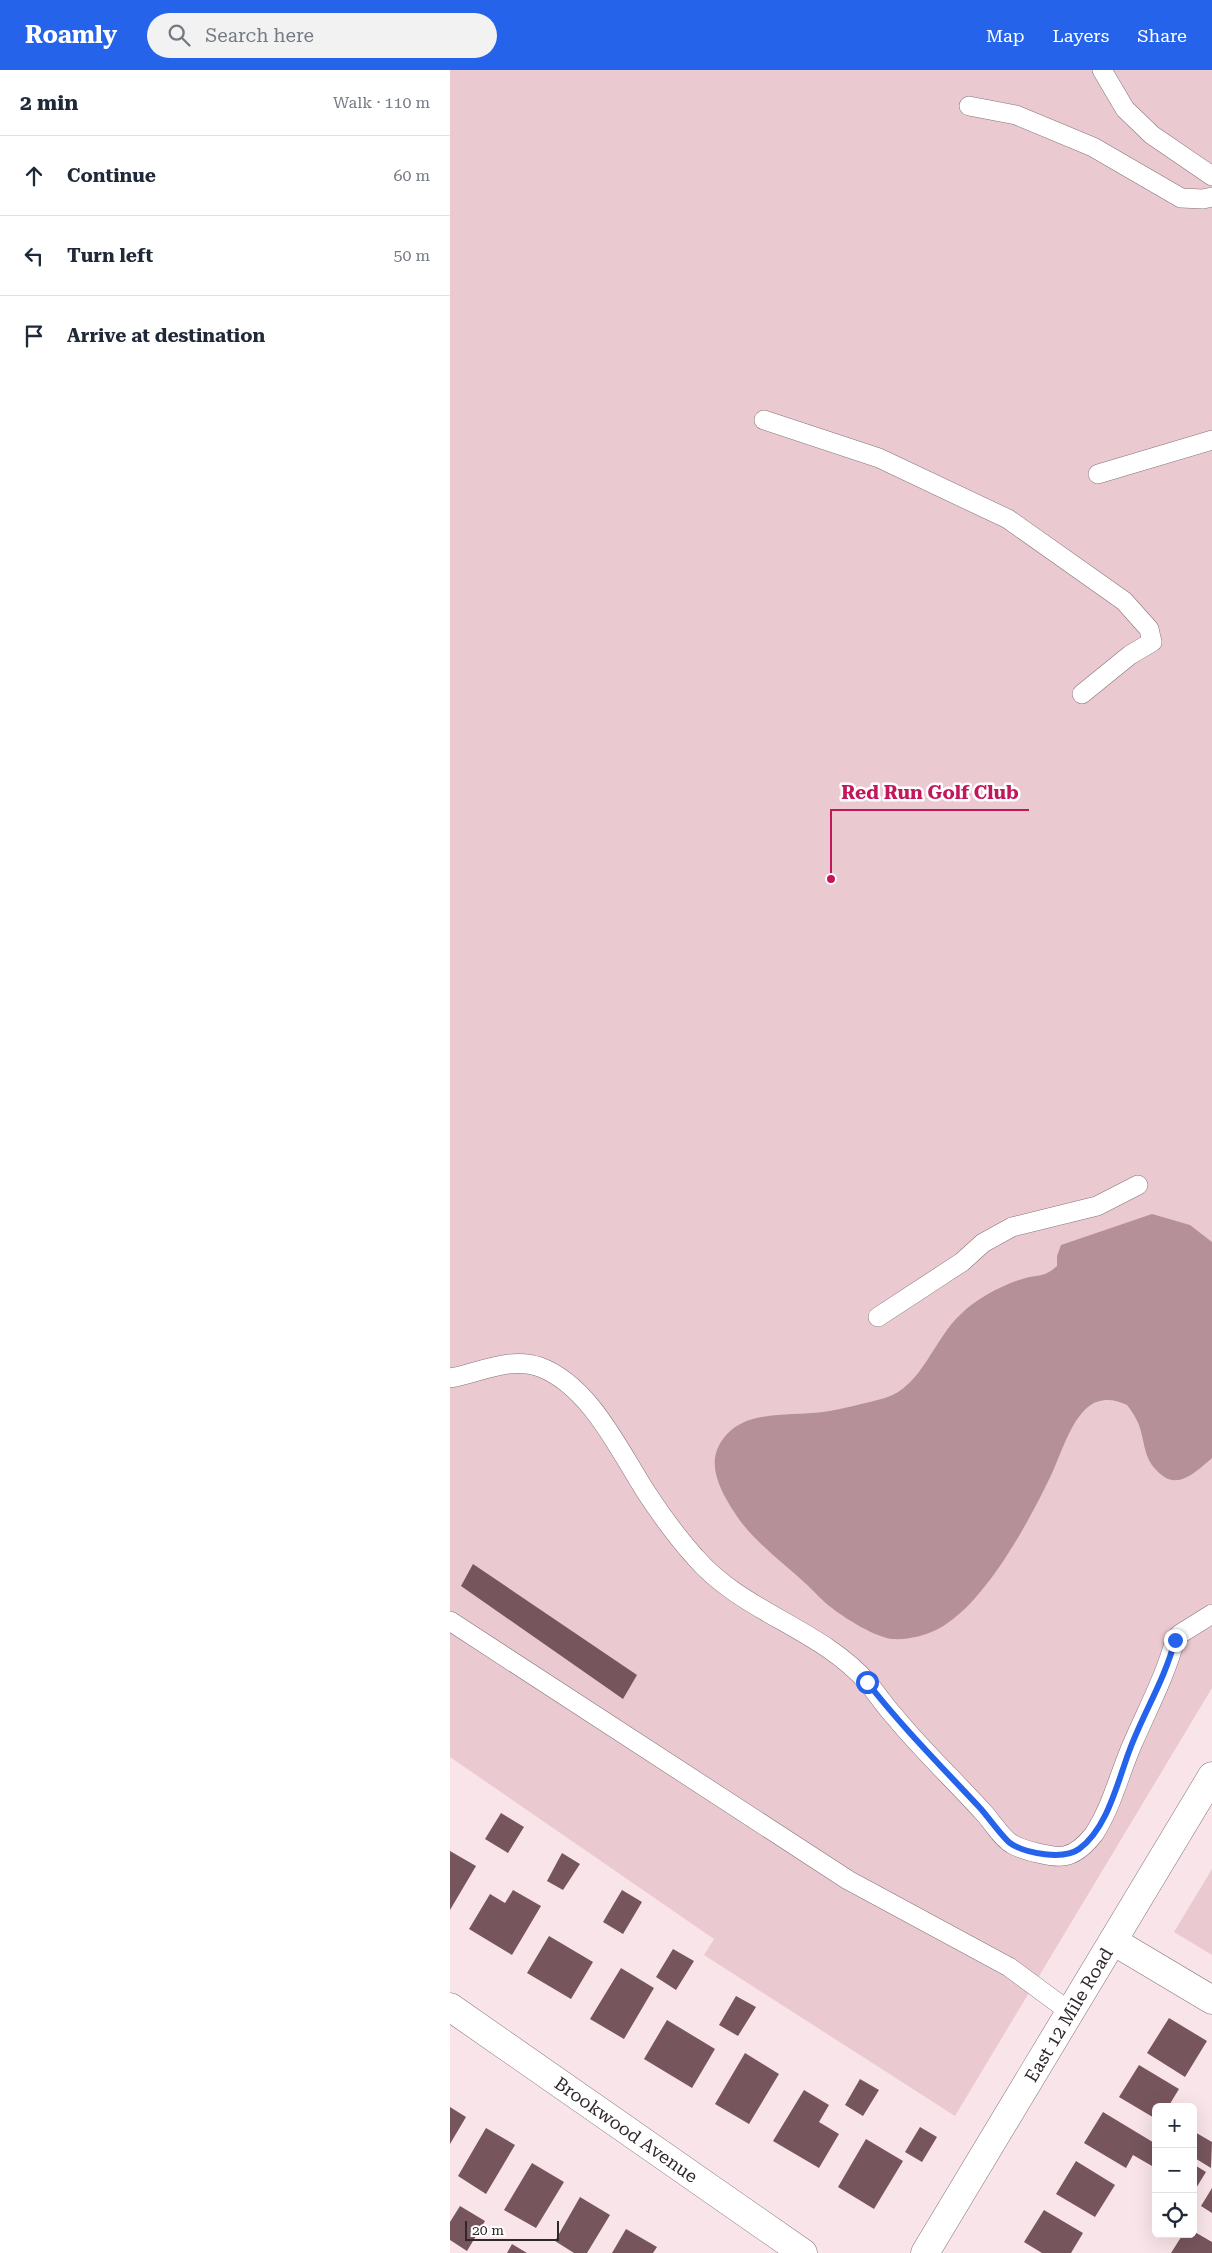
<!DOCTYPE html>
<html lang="en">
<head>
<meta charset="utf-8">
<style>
  body { margin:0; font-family:"Roboto Serif",serif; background:#f2f2f3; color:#1f2937 }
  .controls { position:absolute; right:15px; bottom:15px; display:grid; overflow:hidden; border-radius:8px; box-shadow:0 5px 20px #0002 }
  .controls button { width:45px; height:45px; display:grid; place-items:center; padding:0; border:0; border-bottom:1px solid #e0e1e3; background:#fff; color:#1f2937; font:25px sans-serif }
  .scale { position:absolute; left:15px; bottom:12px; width:94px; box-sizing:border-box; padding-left:5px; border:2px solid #2f2729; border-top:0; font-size:14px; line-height:18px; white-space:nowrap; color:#2f2729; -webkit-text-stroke:4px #fff; paint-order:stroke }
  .stop { position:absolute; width:15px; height:15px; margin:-11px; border:4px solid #2563eb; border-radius:50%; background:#fff }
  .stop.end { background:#2563eb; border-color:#fff; box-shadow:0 1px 5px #0008 }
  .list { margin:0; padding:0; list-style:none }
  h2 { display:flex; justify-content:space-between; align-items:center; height:65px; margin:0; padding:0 20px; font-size:21px }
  h2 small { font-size:16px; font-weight:400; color:#747a83 }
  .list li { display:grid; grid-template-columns:32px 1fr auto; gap:15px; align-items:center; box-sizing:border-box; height:80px; padding:0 20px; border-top:1px solid #e0e1e3 }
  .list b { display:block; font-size:19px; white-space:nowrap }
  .list em { font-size:16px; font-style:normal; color:#747a83 }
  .icon { flex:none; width:28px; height:28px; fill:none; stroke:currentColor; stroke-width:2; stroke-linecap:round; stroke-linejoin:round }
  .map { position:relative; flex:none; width:762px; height:2183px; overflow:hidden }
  header { display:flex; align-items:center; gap:30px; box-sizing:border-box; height:70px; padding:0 25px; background:#2563eb; color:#fff }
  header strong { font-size:24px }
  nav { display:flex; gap:28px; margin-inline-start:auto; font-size:18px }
  .search { width:350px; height:45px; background:#f2f2f3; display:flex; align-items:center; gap:12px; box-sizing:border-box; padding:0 18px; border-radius:28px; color:#747a83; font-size:19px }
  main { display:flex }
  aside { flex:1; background:#fff }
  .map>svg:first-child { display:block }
</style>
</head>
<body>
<header>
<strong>Roamly</strong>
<div class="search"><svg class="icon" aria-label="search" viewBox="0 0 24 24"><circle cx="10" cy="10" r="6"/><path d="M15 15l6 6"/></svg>Search here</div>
<nav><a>Map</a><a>Layers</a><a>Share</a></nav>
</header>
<main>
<aside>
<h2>2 min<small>Walk · 110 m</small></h2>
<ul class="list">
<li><svg class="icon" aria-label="ahead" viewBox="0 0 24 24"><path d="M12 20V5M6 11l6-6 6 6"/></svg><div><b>Continue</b></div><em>60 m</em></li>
<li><svg class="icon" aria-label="left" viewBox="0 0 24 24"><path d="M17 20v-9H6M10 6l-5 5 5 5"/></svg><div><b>Turn left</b></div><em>50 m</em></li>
<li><svg class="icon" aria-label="arrive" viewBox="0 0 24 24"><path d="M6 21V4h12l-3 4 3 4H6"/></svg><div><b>Arrive at destination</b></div></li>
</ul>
</aside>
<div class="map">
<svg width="762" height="2183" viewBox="0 0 762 2183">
  <rect width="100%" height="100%" fill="#f9e5e9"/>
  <!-- green -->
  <path fill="#ebc9d0" d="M0,0H762V1618L505,2046L254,1885L264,1869L0,1687Z
    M762,1799V1885L724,1862Z"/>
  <!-- water -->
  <path fill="#b69098" d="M702,1144L740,1155L762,1172V1388C749,1399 730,1419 713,1406C693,1391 696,1376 689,1355C686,1348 682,1341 677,1335C665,1329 650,1327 638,1337C621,1351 612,1381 603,1401C581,1448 535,1535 488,1559C474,1566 458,1570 442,1569C425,1567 396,1549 382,1538C372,1531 364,1521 355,1513C334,1494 309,1475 291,1452C278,1433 258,1404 267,1380C285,1337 336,1347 373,1342C394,1339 415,1333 435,1328C472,1317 484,1268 511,1244C526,1229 549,1217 569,1210C585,1204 593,1209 607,1196V1186L611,1175Z"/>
  <!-- building -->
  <path fill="#77555d" d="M23,1494L187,1605L173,1629L11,1516Z
    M51,1743L74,1757L58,1783L35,1769Z
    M0,1781L26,1796L0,1840Z
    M112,1783L130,1794L113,1820L97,1811Z
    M63,1820L91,1836L62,1885L19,1859L40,1824L55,1833Z
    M172,1820L192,1832L173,1864L153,1852Z
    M99,1866L143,1892L121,1929L77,1903Z
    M223,1879L244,1891L226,1920L206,1907Z
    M171,1898L204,1918L174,1969L140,1949Z
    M286,1926L306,1937L288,1966L269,1955Z
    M719,1948L757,1971L735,2007L697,1983Z
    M217,1950L265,1979L242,2018L194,1989Z
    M295,1983L329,2004L299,2054L265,2034Z
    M689,1995L729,2019L718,2037H706V2049L669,2027Z
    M410,2009L429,2020L413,2046L395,2035Z
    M354,2020L379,2035L369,2052L389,2064L369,2098L323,2071Z
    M0,2037L16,2047L0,2074Z
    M653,2042L706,2074V2090L702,2096L683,2085L676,2098L634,2073Z
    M470,2057L487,2067L472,2092L455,2082Z
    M36,2058L65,2075L36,2124L8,2106Z
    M743,2061L762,2072L761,2098L743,2087Z
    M416,2069L453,2091L424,2139L388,2117Z
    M626,2091L665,2115L645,2147L606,2124Z
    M82,2093L114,2112L86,2158L54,2140Z
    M743,2094L756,2102L743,2123Z
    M762,2118V2143L751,2136Z
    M130,2127L160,2145L137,2183H124L105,2171Z
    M10,2136L35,2151L17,2181L0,2170V2152Z
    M594,2140L633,2163L621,2183H592L574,2172Z
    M176,2159L207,2177L203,2183H162Z
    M743,2161L762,2172V2183H721L733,2164H743Z
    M62,2174L77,2183H57Z"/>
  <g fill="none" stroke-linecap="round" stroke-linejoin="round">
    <defs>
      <path id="lane" d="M652,0L675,39L702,65L762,106
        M519,36L566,45L643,77L731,128L753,129L762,127
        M314,350L429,388L558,449L674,531L699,559L702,572L680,585L632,624
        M648,404L762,370
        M428,1247L512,1192L533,1173L562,1157L647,1136L688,1115
        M0,1308C29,1303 60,1286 90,1297C140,1316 169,1380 196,1422C211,1445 227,1467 245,1487C293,1543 370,1558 418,1613C427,1624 435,1636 445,1647C472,1680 504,1710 533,1742C542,1751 551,1768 562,1774C572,1780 603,1788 614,1786C626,1784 637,1773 644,1764C662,1736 669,1705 682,1675C697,1640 715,1607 725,1570L730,1564L762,1544
        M0,1551L398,1810L559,1897L620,1942"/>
      <path id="street" d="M663,1871L762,1930
        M0,1937L353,2183"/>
      <path id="secondary" d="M475,2183L762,1706"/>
    </defs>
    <!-- lane casing -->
    <use href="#lane" stroke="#847377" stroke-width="20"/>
    <!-- street casing -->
    <use href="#street" stroke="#847377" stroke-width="29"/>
    <!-- secondary casing -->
    <use href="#secondary" stroke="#847377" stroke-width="29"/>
    <!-- lane -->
    <use href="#lane" stroke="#fff" stroke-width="19"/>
    <!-- street -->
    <use href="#street" stroke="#fff" stroke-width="28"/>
    <!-- secondary -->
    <use href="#secondary" stroke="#fff" stroke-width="28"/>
  </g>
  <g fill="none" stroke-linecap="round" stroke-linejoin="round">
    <!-- route -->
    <path stroke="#2563eb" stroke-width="6" d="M417,1612C452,1657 492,1697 531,1739C538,1747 553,1768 560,1773C576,1784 614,1790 629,1779C658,1758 668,1710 680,1679C694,1642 715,1609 725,1570"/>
  </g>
  <g text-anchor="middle" stroke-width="5" stroke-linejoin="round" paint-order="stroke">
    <!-- street labels -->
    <g font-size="18" fill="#2f2729" stroke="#fff">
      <text transform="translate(619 1945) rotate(-59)" y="6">East 12 Mile Road</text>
      <text transform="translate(176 2060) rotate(35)" y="6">Brookwood Avenue</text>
    </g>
  </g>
  <!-- callouts -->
  <path fill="none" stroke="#c2185b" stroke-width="2" d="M381 809L381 740H579"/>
  <circle fill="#c2185b" stroke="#fff" stroke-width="2" cx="381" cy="809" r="5"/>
  <g font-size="19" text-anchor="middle" font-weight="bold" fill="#c2185b" stroke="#fff" stroke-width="5" stroke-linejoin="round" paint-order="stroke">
    <text x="480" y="729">Red Run Golf Club</text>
  </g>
</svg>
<div class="controls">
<button>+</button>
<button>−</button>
<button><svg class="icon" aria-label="locate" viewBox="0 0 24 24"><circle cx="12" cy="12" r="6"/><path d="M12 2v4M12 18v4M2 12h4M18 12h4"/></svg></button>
</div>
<div class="scale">20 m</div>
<div class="stop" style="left:417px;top:1612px"></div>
<div class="stop end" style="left:725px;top:1570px"></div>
</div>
</main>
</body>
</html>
